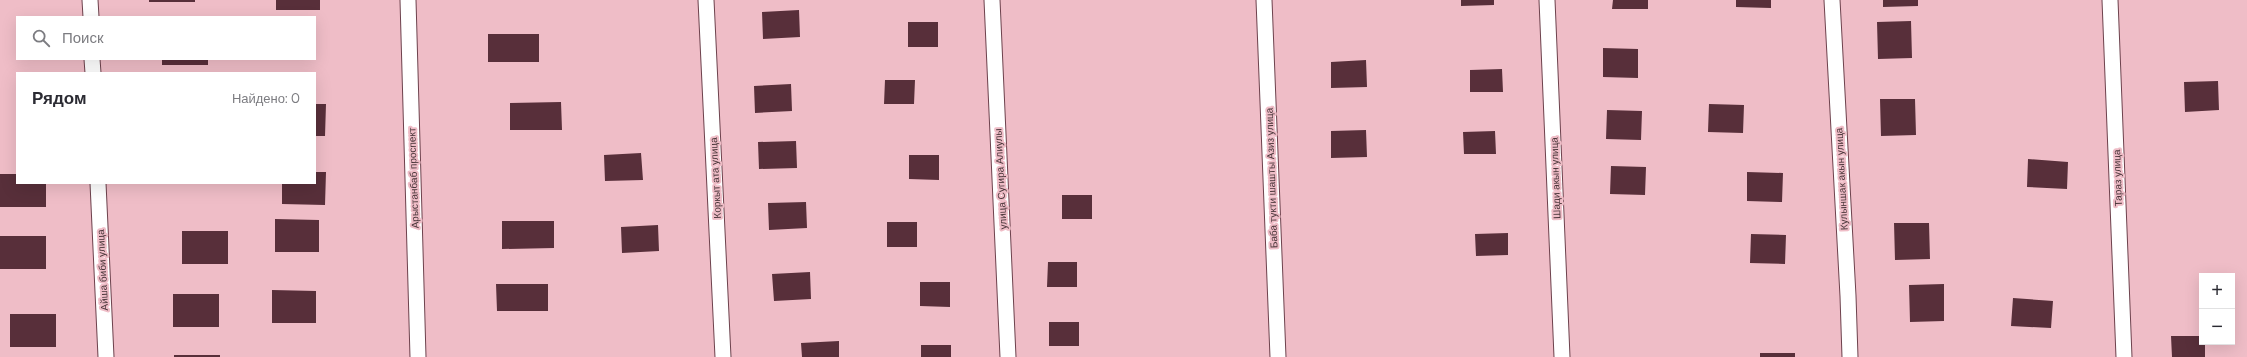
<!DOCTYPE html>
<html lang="ru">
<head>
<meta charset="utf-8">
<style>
  body { margin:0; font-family:"DM Sans",sans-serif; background:#f7f7f7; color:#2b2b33 }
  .controls { position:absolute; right:12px; bottom:12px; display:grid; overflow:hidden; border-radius:0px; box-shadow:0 4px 16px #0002 }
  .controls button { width:36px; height:36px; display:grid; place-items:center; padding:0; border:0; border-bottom:1px solid #e1e1e2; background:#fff; color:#2b2b33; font:20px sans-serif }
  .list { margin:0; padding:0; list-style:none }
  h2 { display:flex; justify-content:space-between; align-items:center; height:52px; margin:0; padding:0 16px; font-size:17px }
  h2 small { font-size:13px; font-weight:400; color:#7c7c81 }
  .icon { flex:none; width:22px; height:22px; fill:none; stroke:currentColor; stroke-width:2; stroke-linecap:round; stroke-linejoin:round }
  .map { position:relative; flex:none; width:2247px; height:357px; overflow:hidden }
  .search { position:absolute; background:#fff; box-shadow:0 4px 16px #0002; left:16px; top:16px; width:300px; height:44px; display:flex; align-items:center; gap:10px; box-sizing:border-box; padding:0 14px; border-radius:0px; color:#7c7c81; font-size:15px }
  .panel { position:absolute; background:#fff; box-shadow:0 4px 16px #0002; left:16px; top:72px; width:300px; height:112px; border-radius:0px }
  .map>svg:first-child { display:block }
</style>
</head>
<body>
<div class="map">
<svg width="2247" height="357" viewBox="0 0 2247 357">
  <rect width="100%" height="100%" fill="#efbdc7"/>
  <!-- building -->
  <path fill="#582f3a" d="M149,0H195V2H149Z
    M276,0H320V10H276Z
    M1461,0H1494V5L1461,6Z
    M1613,0H1648V9H1612Z
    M1736,0H1771V8L1736,7Z
    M1883,0H1918V6L1883,7Z
    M799,10L800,37L763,39L762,12Z
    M1911,21L1912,58L1878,59L1877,22Z
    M908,22H938V47H908Z
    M488,34H539V62H488Z
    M1603,48L1638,49V78L1603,77Z
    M162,59H208V65H162Z
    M1366,60L1367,87L1331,88V62Z
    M1502,69L1503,92H1470V70Z
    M885,80H915L914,104H884Z
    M2218,81L2219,110L2185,112L2184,82Z
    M791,84L792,111L755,113L754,86Z
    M1880,99H1915L1916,135L1881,136Z
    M561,102L562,130H510V103Z
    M315,104H326L325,136H315Z
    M1709,104L1744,105L1743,133L1708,132Z
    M1607,110L1642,111L1641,140L1606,139Z
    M1366,130L1367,157L1331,158V131Z
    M1495,131L1496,154H1464L1463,132Z
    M796,141L797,168L759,169L758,142Z
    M641,153L643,180L605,181L604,155Z
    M909,155H939V180L909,179Z
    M2028,159L2068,162L2067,189L2027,187Z
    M1611,166L1646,167L1645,195L1610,194Z
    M315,172H326L325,205L282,204V183H315Z
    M1747,172L1783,173L1782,202L1747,201Z
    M0,174H17V183H46V207H0Z
    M1062,195H1092V219H1062Z
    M806,202L807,228L769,230L768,203Z
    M275,219L319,220V252H275Z
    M502,221H554V248L502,249Z
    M887,222H917V247H887Z
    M1894,223H1929L1930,259L1895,260Z
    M658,225L659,251L622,253L621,227Z
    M182,231H228V264H182Z
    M1508,233V255L1476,256L1475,234Z
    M1751,234L1786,235L1785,264L1750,263Z
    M0,236H46V269H0Z
    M1048,262H1077V287H1047Z
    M810,272L811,299L774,301L772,274Z
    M920,282H950V307L920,306Z
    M496,284H548V311H497Z
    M1944,284V321L1910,322L1909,285Z
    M272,290L316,291V323H272Z
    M173,294H219V327H173Z
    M2013,298L2053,301L2051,328L2011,326Z
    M10,314H56V347H10Z
    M1049,322H1079V346H1049Z
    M2171,336H2202V342H2205V357H2172Z
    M839,341V357H802L801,343Z
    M921,345H951V357H921Z
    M1760,353H1795V357H1760Z
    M174,355H220V357H174Z"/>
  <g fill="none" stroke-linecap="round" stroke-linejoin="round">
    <defs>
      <path id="street" d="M90,0L91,17
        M408,0L418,357
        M706,0L723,357
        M992,0L1008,357
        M1264,0L1278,357
        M1547,0L1562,357
        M1832,0L1848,296L1850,357
        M2110,0L2124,357
        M92,59L93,73
        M98,183L106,357"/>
    </defs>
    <!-- street casing -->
    <use href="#street" stroke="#6d424d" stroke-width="17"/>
    <!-- street -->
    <use href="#street" stroke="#fff" stroke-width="15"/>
  </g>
  <g text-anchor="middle" stroke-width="4" stroke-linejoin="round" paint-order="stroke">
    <!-- street labels -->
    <g font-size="10" fill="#4a363a" stroke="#efbdc7">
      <text transform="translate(413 178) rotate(-92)" y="4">Арыстанбаб проспект</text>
      <text transform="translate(715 178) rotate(-93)" y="4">Коркыт ата улица</text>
      <text transform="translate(1271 178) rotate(-92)" y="4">Баба тукти шашты Азиз улица</text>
      <text transform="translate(1555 178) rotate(-92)" y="4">Шади акын улица</text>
      <text transform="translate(2117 178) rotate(-92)" y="4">Тараз улица</text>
      <text transform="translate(1000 179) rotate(-93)" y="4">улица Сугира Алиулы</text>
      <text transform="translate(1841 179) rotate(-93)" y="4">Кулыншак акын улица</text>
      <text transform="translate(102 270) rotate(-93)" y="4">Айша биби улица</text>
    </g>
  </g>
</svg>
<div class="controls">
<button>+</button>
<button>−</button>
</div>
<div class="search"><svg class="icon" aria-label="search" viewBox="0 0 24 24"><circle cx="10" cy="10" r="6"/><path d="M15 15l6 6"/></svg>Поиск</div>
<section class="panel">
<h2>Рядом<small>Найдено: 0</small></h2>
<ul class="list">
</ul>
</section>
</div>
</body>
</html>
